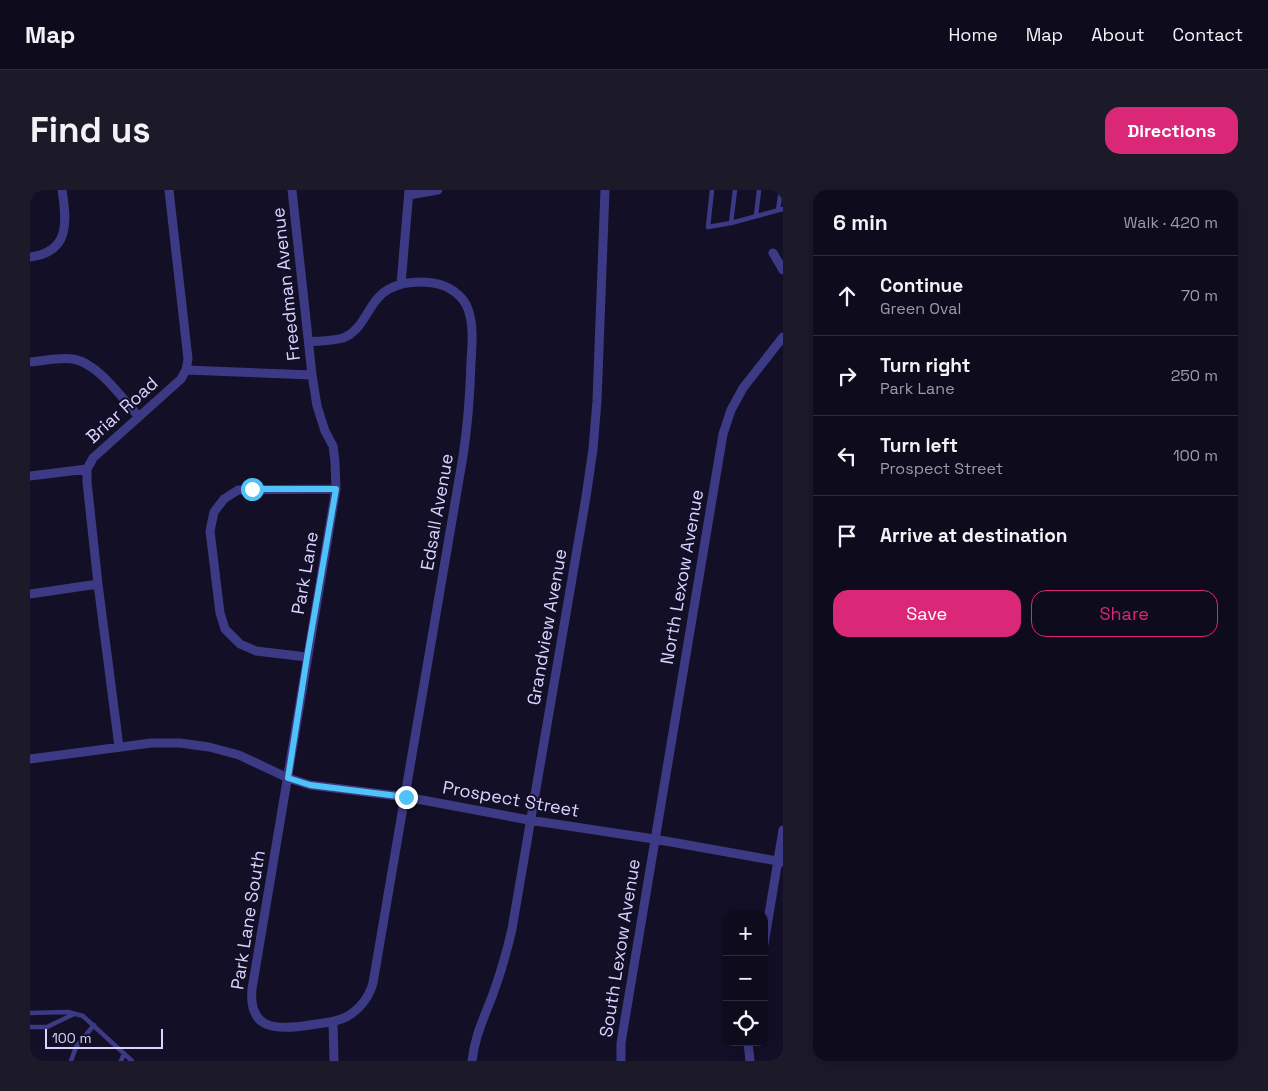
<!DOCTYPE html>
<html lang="en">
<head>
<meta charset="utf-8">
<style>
  body { margin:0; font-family:"Space Grotesk",sans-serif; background:#1c1929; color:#f1f3f6 }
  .controls { position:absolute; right:15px; bottom:15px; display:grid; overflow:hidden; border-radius:10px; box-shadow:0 2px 12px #0003 }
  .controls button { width:45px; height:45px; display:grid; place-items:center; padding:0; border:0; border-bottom:1px solid #2e2b3b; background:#0e0b1c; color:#f1f3f6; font:25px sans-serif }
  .scale { position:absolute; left:15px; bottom:12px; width:118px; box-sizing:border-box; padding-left:5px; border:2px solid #d9d4ff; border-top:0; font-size:14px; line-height:18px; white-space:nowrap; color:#d9d4ff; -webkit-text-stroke:4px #130f26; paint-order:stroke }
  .stop { position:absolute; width:15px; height:15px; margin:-11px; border:4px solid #4fc3f7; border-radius:50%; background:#fff }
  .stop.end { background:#4fc3f7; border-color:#fff; box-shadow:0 1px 5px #0008 }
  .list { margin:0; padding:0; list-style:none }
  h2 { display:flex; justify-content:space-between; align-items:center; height:65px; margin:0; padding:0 20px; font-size:21px }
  h2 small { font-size:16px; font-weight:400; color:#9b9ba3 }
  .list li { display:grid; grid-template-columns:32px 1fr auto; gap:15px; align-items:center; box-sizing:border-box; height:80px; padding:0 20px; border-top:1px solid #2e2b3b }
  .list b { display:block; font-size:19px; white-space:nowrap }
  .list p { margin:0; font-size:16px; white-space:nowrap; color:#9b9ba3 }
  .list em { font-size:16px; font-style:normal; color:#9b9ba3 }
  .actions { display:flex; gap:10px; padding:15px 20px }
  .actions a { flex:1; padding:11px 0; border:1px solid #db2777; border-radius:15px; text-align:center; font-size:18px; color:#db2777 }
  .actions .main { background:#db2777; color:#fff }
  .icon { flex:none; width:28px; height:28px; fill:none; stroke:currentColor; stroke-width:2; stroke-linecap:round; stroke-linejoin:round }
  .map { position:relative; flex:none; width:753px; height:871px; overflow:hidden; border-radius:15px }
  header { display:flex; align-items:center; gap:30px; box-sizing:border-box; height:70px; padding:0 25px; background:#0e0b1c; border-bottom:1px solid #2e2b3b }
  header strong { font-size:24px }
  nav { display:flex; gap:28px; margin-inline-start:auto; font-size:18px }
  .intro { display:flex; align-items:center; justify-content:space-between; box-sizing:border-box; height:120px; padding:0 30px }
  h1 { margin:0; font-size:35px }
  .button { padding:12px 22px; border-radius:15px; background:#db2777; color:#fff; font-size:18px; font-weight:700 }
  main { display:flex; gap:30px; padding:0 30px }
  aside { flex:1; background:#0e0b1c; border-radius:15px; box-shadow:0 2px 12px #0003 }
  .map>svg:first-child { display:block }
</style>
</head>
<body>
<header>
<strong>Map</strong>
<nav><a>Home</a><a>Map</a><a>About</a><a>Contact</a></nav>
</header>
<div class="intro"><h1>Find us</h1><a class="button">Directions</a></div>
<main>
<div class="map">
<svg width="753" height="871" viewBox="0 0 753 871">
  <rect width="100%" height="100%" fill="#130f26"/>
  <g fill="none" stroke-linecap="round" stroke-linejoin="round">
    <!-- lane -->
    <path stroke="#3d3a85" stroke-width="4.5" d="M682,0L678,37L701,33
      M705,0L701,33L753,19
      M748,20L751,0
      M726,26L729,0
      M0,823L38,822L53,826L102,871
      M0,837H17L44,824
      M41,871L46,857L64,835
      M91,871L94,863"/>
    <!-- street -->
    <path stroke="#3d3a85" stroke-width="9" d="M262,0L282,185L287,216L295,241L303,256L305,272L306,299L222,799C218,841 248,840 280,835C292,833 306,833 318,826C331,818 339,807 343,793L433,266C438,234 440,204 441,172C442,154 444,136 438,119C433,105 418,95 403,93C388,91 373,92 359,99C338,110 336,139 313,148C303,151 290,151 279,152
      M379,5L408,0
      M743,63L753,80
      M0,67C40,62 37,32 32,0
      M371,94L379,0
      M0,172C13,171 30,167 43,169C68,173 92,208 109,227
      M156,180L282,185
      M0,286L57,279
      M0,404L68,394
      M277,467L226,461L210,454L195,439L190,423L180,341L184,322L194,309L208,300L306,299
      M89,557L68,394L57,292V279L63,268L151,189L156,180L158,169L139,0
      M0,569L121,553H150L179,557L209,565L258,588L280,595L376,607L499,630L624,649L753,672
      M734,754L753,640
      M303,832L304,871
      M718,852L720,871
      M442,871C445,845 454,828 463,804C471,782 477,761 482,739L556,307L563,259L567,211L575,0
      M591,871V853L693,244L701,220L713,198L753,147"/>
  </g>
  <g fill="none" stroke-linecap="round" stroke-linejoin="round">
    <!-- route -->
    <path stroke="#4fc3f7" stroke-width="6" d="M222,299H306L277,467L258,588L280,595L376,607"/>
  </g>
  <g text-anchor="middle" stroke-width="4" stroke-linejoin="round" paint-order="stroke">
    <!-- street labels -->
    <g font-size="18" fill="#d9d4ff" stroke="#130f26">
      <text transform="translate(256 94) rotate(-96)" y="6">Freedman Avenue</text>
      <text transform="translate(92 220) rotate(-42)" y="6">Briar Road</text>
      <text transform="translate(407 322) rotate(-80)" y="6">Edsall Avenue</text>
      <text transform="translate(275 383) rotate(-80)" y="6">Park Lane</text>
      <text transform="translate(652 387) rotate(-80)" y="6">North Lexow Avenue</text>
      <text transform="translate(517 437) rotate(-80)" y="6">Grandview Avenue</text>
      <text transform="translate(481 609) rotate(10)" y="6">Prospect Street</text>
      <text transform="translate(218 730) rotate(-81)" y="6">Park Lane South</text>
      <text transform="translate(590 758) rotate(-81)" y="6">South Lexow Avenue</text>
    </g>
  </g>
</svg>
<div class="controls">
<button>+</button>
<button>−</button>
<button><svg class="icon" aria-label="locate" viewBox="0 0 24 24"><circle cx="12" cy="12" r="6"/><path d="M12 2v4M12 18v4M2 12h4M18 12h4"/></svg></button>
</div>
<div class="scale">100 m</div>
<div class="stop" style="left:222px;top:299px"></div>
<div class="stop end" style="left:376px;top:607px"></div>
</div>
<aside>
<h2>6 min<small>Walk · 420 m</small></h2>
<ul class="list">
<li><svg class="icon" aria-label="ahead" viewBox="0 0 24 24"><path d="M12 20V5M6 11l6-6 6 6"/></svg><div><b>Continue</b><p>Green Oval</p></div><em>70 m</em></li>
<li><svg class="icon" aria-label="right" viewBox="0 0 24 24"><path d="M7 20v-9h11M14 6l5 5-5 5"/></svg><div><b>Turn right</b><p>Park Lane</p></div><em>250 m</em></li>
<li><svg class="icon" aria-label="left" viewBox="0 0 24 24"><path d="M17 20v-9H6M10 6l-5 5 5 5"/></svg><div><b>Turn left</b><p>Prospect Street</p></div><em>100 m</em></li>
<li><svg class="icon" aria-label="arrive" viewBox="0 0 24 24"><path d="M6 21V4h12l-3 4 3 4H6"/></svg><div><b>Arrive at destination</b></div></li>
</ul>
<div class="actions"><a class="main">Save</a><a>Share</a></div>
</aside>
</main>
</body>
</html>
